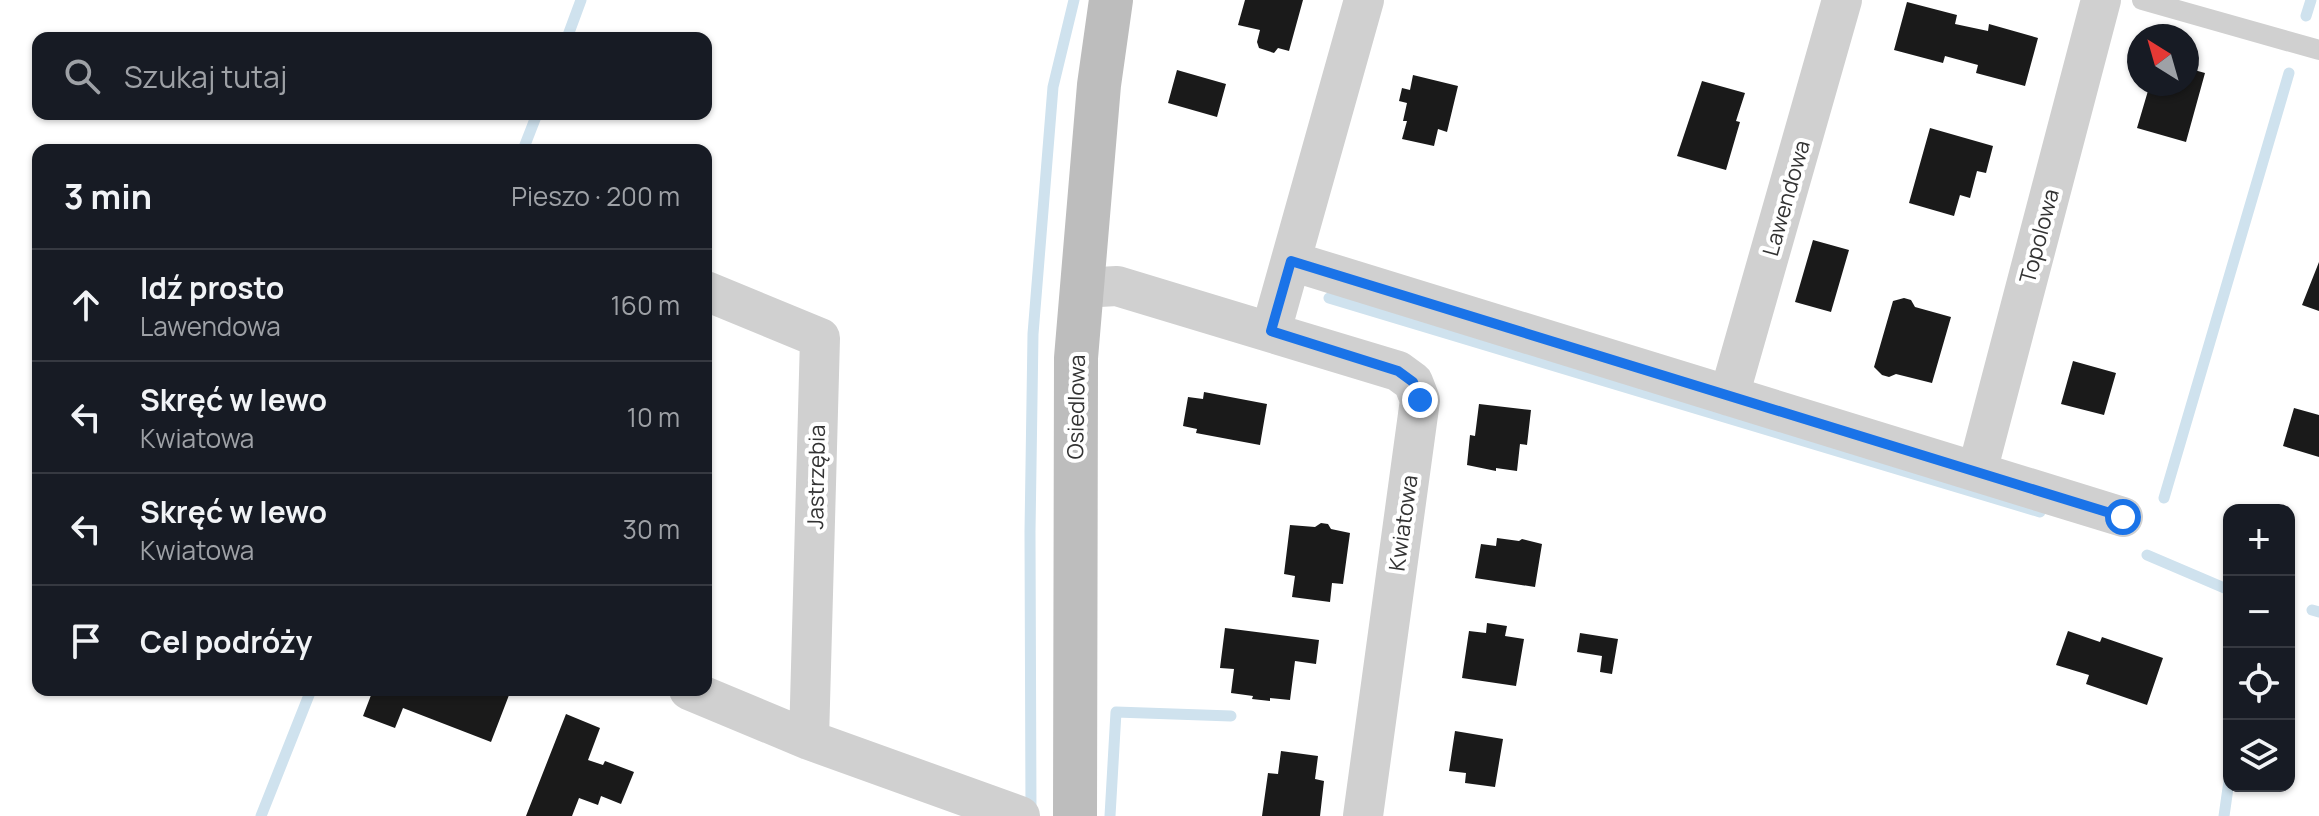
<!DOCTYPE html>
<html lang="pl">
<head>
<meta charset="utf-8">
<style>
  body { margin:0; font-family:Manrope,sans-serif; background:#242831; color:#f1f3f6 }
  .controls { position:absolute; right:24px; bottom:24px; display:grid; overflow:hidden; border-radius:16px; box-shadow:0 2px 6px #0004 }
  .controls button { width:72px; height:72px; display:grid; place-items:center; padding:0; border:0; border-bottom:2px solid #363941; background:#171b24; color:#f1f3f6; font:40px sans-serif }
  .compass { position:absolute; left:2127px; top:24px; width:72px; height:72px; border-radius:50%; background:#171b24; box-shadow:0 2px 6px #0004; rotate:323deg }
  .stop { position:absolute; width:24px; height:24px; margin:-18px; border:6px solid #1a73e8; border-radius:50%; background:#fff }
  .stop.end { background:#1a73e8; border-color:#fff; box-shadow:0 2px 8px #0008 }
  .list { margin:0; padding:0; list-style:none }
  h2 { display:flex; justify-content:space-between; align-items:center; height:104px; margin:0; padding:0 32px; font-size:34px }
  h2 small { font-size:26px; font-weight:400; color:#9ea1a6 }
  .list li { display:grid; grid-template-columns:52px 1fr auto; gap:24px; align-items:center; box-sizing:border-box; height:112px; padding:0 32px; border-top:2px solid #363941 }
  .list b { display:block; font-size:30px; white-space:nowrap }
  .list p { margin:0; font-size:26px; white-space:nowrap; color:#9ea1a6 }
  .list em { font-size:26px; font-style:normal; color:#9ea1a6 }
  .icon { flex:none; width:44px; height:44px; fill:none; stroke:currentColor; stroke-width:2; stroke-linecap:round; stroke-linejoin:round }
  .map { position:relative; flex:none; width:2319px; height:816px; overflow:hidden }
  .search { position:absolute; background:#171b24; box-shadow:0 2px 6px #0004; left:32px; top:32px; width:680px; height:88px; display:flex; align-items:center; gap:20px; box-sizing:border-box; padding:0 28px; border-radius:16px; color:#9ea1a6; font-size:30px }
  .panel { position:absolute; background:#171b24; box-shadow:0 2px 6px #0004; left:32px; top:144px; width:680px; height:552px; border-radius:16px }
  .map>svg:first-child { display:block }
</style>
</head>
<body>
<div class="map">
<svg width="2319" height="816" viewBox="0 0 2319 816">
  <rect width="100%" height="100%" fill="#fff"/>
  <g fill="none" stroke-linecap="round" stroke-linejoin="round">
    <!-- stream -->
    <path stroke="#cfe2ee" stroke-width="11" d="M2306,16L2311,0
      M567,38L581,0
      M523,150L537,114
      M1329,298L2040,512
      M2164,498L2289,73
      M2147,555L2229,590
      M2312,610L2319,612
      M1031,815L1030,532L1033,334L1053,87L1074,0
      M261,816L311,690
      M1110,816L1116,712L1231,716
      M2224,816L2229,781"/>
  </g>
  <!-- building -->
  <path fill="#1a1a1a" d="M1245,0H1303L1289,51L1278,48L1274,53L1259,48L1257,42L1260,30L1238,25Z
    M1907,2L1957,15L1955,24L1988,31L1989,24L2038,38L2025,86L1976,73L1978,65L1945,56L1943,63L1894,50Z
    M2187,68L2205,73L2186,142L2137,128L2150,84H2187Z
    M1177,70L1226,84L1217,117L1168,103Z
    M1413,75L1458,86L1447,132L1438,129L1434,146L1402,139L1407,121H1403L1407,103L1399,101L1402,88L1410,90Z
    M1702,81L1745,93L1736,121L1740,122L1726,170L1677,156Z
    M1930,128L1993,146L1986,173L1977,171L1970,198L1960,195L1954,216L1909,203Z
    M1813,240L1849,250L1831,312L1795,302Z
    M2319,262V311L2302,305Z
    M1904,298L1911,300L1915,307L1951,317L1932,383L1896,374L1889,377L1882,375L1874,367L1893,301Z
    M2073,361L2116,373L2104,415L2061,404Z
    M1204,392L1267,404L1260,445L1196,433L1197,429L1183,426L1188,397L1203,399Z
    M1479,404L1531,410L1527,445L1520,444L1517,471L1496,468V471L1467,465L1470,435L1475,436Z
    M2294,408L2319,415V457L2283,446Z
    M1321,523L1328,524L1331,529L1350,533L1343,584L1332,583L1330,602L1292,597L1295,576L1284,574L1290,525L1315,527Z
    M1497,538L1519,541L1522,539L1542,544L1535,587L1475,578L1481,544L1496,546Z
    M1487,623L1507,626L1505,636L1524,639L1516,686L1462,678L1469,631L1486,633Z
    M1225,628L1319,640L1316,664L1295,661L1290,700L1270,698V701L1252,699L1253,696L1231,693L1234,669L1220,668Z
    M2068,631L2100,642L2102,637L2163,658L2147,705L2086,684L2089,675L2056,665Z
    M1580,633L1618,639L1612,674L1600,672L1602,656L1577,652Z
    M373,690H511L491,742L403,708L395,728L363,716Z
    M566,714L600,728L588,760L603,765L605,761L634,772L621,804L601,796L598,805L579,798L572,816H526Z
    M1455,731L1503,739L1495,787L1465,783L1466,773L1449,771Z
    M1281,751L1318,756L1315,779L1324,781L1320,816H1262L1268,773L1278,774Z"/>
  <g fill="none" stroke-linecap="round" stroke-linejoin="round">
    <!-- lane -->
    <path stroke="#d0d0d0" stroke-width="20" d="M2142,0L2319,50"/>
    <!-- street -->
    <path stroke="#d0d0d0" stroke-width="40" d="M1291,261L2123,517
      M1081,288L1117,286L1398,371L1413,382L1420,400L1363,816
      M706,291L820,338L809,740
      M1271,331L1364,0
      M1729,396L1842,0
      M1977,472L2101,0
      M689,690L809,740L1020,816"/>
    <!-- secondary -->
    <path stroke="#bdbdbd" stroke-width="44" d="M1075,816L1076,358L1099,85L1111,0"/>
  </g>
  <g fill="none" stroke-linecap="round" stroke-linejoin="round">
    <!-- route -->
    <path stroke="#1a73e8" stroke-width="10" d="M1420,400L1413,382L1398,371L1271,331L1291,261L2123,517"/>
  </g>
  <g text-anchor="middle" stroke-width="8" stroke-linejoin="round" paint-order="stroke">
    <!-- street labels -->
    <g font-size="22" fill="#333" stroke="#fff">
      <text transform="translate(1786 198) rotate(-74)" y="8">Lawendowa</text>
      <text transform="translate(2039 236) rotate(-75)" y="8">Topolowa</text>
      <text transform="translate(1076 407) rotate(-89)" y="8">Osiedlowa</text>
      <text transform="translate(816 477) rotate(-89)" y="8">Jastrzębia</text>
      <text transform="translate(1403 523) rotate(-82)" y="8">Kwiatowa</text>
    </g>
  </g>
</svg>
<div class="controls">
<button>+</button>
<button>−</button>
<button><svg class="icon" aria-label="locate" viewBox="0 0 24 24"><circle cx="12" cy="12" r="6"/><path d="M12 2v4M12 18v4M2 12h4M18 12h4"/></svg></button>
<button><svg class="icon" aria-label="layers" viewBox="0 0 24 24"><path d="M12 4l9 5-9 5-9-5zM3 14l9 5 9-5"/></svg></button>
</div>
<svg class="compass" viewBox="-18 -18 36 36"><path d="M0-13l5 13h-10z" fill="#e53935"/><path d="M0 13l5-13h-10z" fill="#9ea1a6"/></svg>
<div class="stop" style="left:2123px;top:517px"></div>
<div class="stop end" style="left:1420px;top:400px"></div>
<div class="search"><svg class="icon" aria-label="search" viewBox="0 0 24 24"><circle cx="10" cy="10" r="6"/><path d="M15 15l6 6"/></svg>Szukaj tutaj</div>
<section class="panel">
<h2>3 min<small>Pieszo · 200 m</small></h2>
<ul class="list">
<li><svg class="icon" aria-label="ahead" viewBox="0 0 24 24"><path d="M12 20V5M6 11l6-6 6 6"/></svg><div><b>Idź prosto</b><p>Lawendowa</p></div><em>160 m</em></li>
<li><svg class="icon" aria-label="left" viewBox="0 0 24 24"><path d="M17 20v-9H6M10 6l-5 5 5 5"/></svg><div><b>Skręć w lewo</b><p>Kwiatowa</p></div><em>10 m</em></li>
<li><svg class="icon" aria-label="left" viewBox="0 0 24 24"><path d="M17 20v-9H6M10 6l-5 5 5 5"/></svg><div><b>Skręć w lewo</b><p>Kwiatowa</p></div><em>30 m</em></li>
<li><svg class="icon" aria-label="arrive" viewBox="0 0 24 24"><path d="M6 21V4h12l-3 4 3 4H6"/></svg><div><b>Cel podróży</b></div></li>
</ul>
</section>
</div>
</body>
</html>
